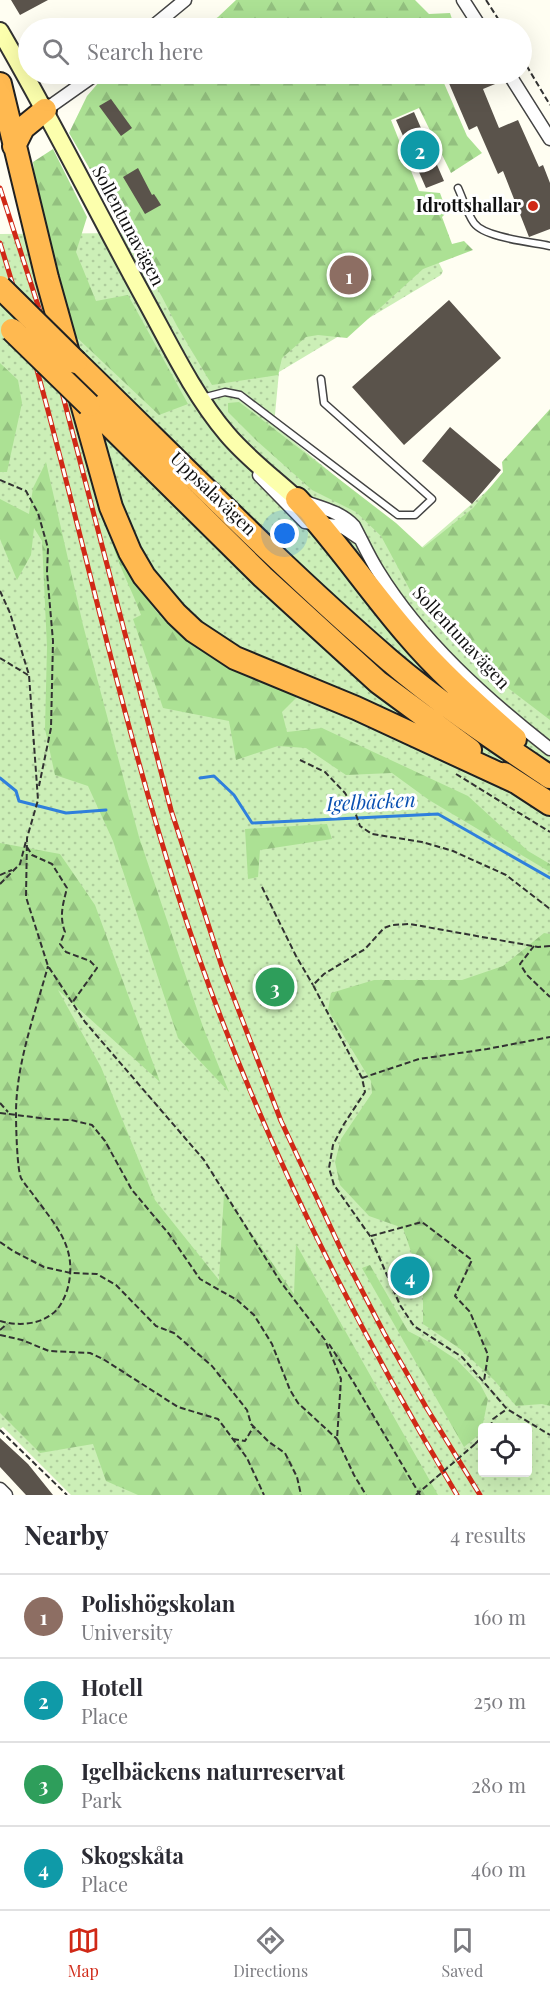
<!DOCTYPE html>
<html lang="en">
<head>
<meta charset="utf-8">
<style>
  body { margin:0; font-family:"Playfair Display",serif; background:#f2f2f3; color:#2b2b33 }
  .controls { position:absolute; right:18px; bottom:18px; display:grid; overflow:hidden; border-radius:6px; box-shadow:0 6px 24px #0002 }
  .controls button { width:54px; height:54px; display:grid; place-items:center; padding:0; border:0; border-bottom:2px solid #e1e1e2; background:#fff; color:#2b2b33; font:30px sans-serif }
  .you { position:absolute; left:285px; top:534px; width:21px; height:21px; margin:-15px; border:4px solid #fff; border-radius:50%; background:#1a73e8; box-shadow:0 0 0 9px #1a73e833 }
  .badge { display:grid; place-items:center; width:39px; height:39px; border-radius:50%; background:#d02917; color:#fff; font-size:20px; font-weight:700 }
  .pin { position:absolute; translate:-50% -50%; border:3px solid #fff; box-shadow:0 2px 6px #0006 }
  .list { margin:0; padding:0; list-style:none }
  h2 { display:flex; justify-content:space-between; align-items:center; height:78px; margin:0; padding:0 24px; font-size:26px }
  h2 small { font-size:20px; font-weight:400; color:#7c7c81 }
  .list li { display:grid; grid-template-columns:39px 1fr auto; gap:18px; align-items:center; box-sizing:border-box; height:84px; padding:0 24px; border-top:2px solid #e1e1e2 }
  .list b { display:block; font-size:22px; white-space:nowrap }
  .list p { margin:0; font-size:20px; white-space:nowrap; color:#7c7c81 }
  .list em { font-size:20px; font-style:normal; color:#7c7c81 }
  .icon { flex:none; width:33px; height:33px; fill:none; stroke:currentColor; stroke-width:2; stroke-linecap:round; stroke-linejoin:round }
  .map { position:relative; flex:none; width:550px; height:1495px; overflow:hidden }
  .search { position:absolute; background:#fff; box-shadow:0 6px 24px #0002; left:18px; right:18px; top:18px; height:66px; display:flex; align-items:center; gap:15px; box-sizing:border-box; padding:0 21px; border-radius:33px; color:#7c7c81; font-size:22px }
  .sheet { height:414px; background:#fff }
  nav { display:flex; justify-content:space-around; align-items:center; box-sizing:border-box; height:84px; border-top:2px solid #e1e1e2; background:#fff; font-size:16px; color:#7c7c81 }
  nav a { display:grid; justify-items:center; gap:3px }
  nav .on { color:#d02917 }
  .map>svg:first-child { display:block }
</style>
</head>
<body>
<div class="map">
<svg width="550" height="1495" viewBox="0 0 550 1495">
  <defs>
    <pattern id="grass-dots" width="8" height="8" patternUnits="userSpaceOnUse" patternTransform="scale(1.5)"><rect width="8" height="8" fill="#ccefb7"/><path d="M2 2h.1M6 6h.1" fill="none" stroke="#aecc9c" stroke-width="1.8" stroke-linecap="round"/></pattern>
    <pattern id="forest-firs" width="22" height="20" patternUnits="userSpaceOnUse" patternTransform="scale(1.5)"><rect width="22" height="20" fill="#ace194"/><path d="M5 1l3.5 6h-7zM16 11l3.5 6h-7z" fill="#93c07f"/></pattern>
  </defs>
  <rect width="100%" height="100%" fill="#fffef2"/>
  <!-- grass -->
  <path fill="url(#grass-dots)" fill-rule="evenodd" d="M373,134L443,271L441,275L279,372L274,425L421,548L550,436V1495H71L3,1427L0,1429V234L128,233ZM482,1428H528V1472H482Z"/>
  <!-- forest -->
  <path fill="url(#forest-firs)" d="M236,0H415L429,14L450,13L455,28H202L218,17Z
    M106,74H440L467,136L482,153L451,173L419,108L391,120L419,191L440,193L447,212L442,217L452,244L464,241L473,250L423,269L347,338L318,335L306,337L282,358L278,375L212,385L177,326L146,266L69,133L87,96Z
    M53,149L87,217L76,252L96,301L128,295L188,404L159,415L71,332L39,209L33,162Z
    M0,363L18,380L22,403L7,472H0Z
    M239,402L396,523L423,548L473,508L503,472L502,462L550,409V720L495,678L416,601L381,536L356,512L312,490L257,441L228,412V403Z
    M46,462L83,625L139,837L203,1027L229,1092L178,1038L113,841L88,786L55,775L45,729L47,647L42,541L34,528L31,555L17,580L0,539V499L29,514L33,488Z
    M112,542H115C129,568 144,600 165,621C200,655 255,674 299,695L282,712L287,732L322,728L468,796L528,851L550,864V872L429,800L392,773L346,775L306,748L278,746L236,760L229,721L163,708L133,619L141,615C132,590 119,567 112,542Z
    M327,824L332,839L260,850L258,877L248,879L245,829Z
    M0,843L60,854L95,905L160,1082L58,990L101,1067L155,1200L219,1280L224,1194L294,1294L296,1244L438,1495H138L106,1481L93,1444L40,1453L0,1413Z
    M544,933L550,934V1406L542,1404L516,1406L494,1380L459,1348L423,1324V1287L403,1228L369,1216L340,1185L335,1162L341,1139L372,1093L371,1081L328,1010L331,993L374,980H462L503,966Z
    M370,1265L408,1331L431,1343L457,1360L480,1384L488,1399L481,1433L464,1447L362,1268Z"/>
  <g fill="none" stroke-linecap="round" stroke-linejoin="round">
    <!-- stream -->
    <path stroke="#2f7fdc" stroke-width="3" d="M0,778L16,791L19,801L66,813L106,810
      M200,778L214,776L234,795L252,823L438,814L550,878"/>
  </g>
  <!-- building -->
  <path fill="#5a534b" d="M11,0H48L20,15Z
    M445,74H497L500,82L483,89L499,128L518,120L539,167L543,165L550,183V229L529,237L503,171L498,174L477,126L469,130Z
    M111,99L132,128L121,136L99,106Z
    M414,112L444,181L426,188L396,120Z
    M138,168L152,195L154,194L161,205L145,214L123,177Z
    M449,300L501,358L404,445L352,387Z
    M450,427L501,470L472,504L422,461Z
    M0,1438L28,1464L53,1495H26L0,1467Z"/>
  <g fill="none" stroke-linecap="round" stroke-linejoin="round">
    <defs>
      <path id="lane" d="M458,188C463,199 467,213 474,223C485,238 532,242 550,246
        M202,398L225,392L240,395L398,515H415L432,499L324,403L321,379"/>
      <path id="street" d="M463,0L481,28
        M151,28L185,0
        M509,74L550,139
        M45,110L96,74
        M259,475L305,522L336,526L344,528L359,538
        M305,502C322,508 341,512 354,526C362,541 369,557 378,571C421,641 486,699 550,749
        M0,1489L6,1495"/>
      <path id="secondary" d="M0,31C52,120 97,212 147,303C171,347 194,395 227,434C247,458 274,478 297,499"/>
      <path id="highway" d="M0,84L47,278L111,507L130,552L144,576L176,614L194,631L235,658L356,708L516,782
        M14,146L23,128L45,110
        M76,362C179,462 280,566 389,660C439,703 495,740 550,777
        M89,405L263,577L378,682L470,750
        M297,499C337,542 369,590 407,634C440,673 478,706 515,739
        M504,774L550,804"/>
    </defs>
    <!-- lane casing -->
    <use href="#lane" stroke="#434343" stroke-width="9"/>
    <!-- street casing -->
    <use href="#street" stroke="#434343" stroke-width="15"/>
    <!-- secondary casing -->
    <use href="#secondary" stroke="#323232" stroke-width="20"/>
    <!-- highway casing -->
    <use href="#highway" stroke="#212121" stroke-width="26"/>
    <!-- path -->
    <path stroke="#323232" stroke-width="2" stroke-dasharray="6 3" stroke-linecap="butt" d="M486,0L504,28
      M522,58L550,105
      M44,82L66,81
      M0,480L26,491L38,513L48,548L47,572L53,641L51,728L39,786
      M0,591L10,613L29,675L38,800L27,838L26,897L48,966L85,1022L204,1160L280,1281L325,1340L341,1379L337,1439L354,1475L366,1495
      M0,658L28,675
      M300,760L325,772L345,793L354,809L360,826L372,834L422,842L453,851L506,875L550,909
      M456,774L550,832
      M27,847L32,855L52,864L67,888C63,904 59,916 65,932L60,944L66,952L90,961L97,968L72,1003
      M0,875L12,870
      M0,884L20,864L26,841
      M262,887L296,956L313,985
      M534,946L520,964L527,975L550,997
      M550,946L538,947L410,924L392,925L384,928L365,949L324,974L313,985L362,1078L365,1092L344,1124L333,1145L329,1168L334,1185L370,1236L400,1305L414,1326L462,1357L507,1409L550,1435
      M362,1078L419,1059L487,1049L550,1037
      M0,1103L8,1112
      M0,1113L48,1119L71,1120L92,1125L105,1141L132,1190L169,1234L200,1279L237,1300L254,1315L272,1344L290,1390L298,1403L337,1439
      M371,1236L422,1222L472,1260L455,1296L470,1312L488,1355L484,1381
      M0,1242L13,1251L44,1267L71,1273L97,1274L116,1285L156,1326L174,1333L212,1366L247,1410L251,1424L269,1442L285,1453L297,1477L301,1495
      M0,1321C17,1326 38,1325 52,1314C60,1309 66,1295 68,1287C78,1246 54,1224 32,1193C28,1188 24,1183 21,1178C17,1169 16,1126 16,1114C16,1063 35,1014 48,966
      M0,1330L7,1324
      M0,1335L22,1340L49,1351L90,1353L103,1359L178,1407L218,1419L247,1458L264,1495
      M329,1344L354,1383L420,1495
      M490,1428L493,1419L507,1409
      M0,1430L67,1495
      M233,1439L245,1441L254,1426
      M475,1444L482,1437"/>
    <!-- lane -->
    <use href="#lane" stroke="#fff" stroke-width="6"/>
    <!-- street -->
    <use href="#street" stroke="#fff" stroke-width="12"/>
    <!-- secondary -->
    <use href="#secondary" stroke="#fcffad" stroke-width="16"/>
    <!-- highway -->
    <use href="#highway" stroke="#ffb950" stroke-width="22"/>
    <defs>
      <path id="rail" d="M0,188L45,327L171,810L222,967L281,1121L345,1258L384,1333L426,1407L480,1495
        M0,243C67,457 109,678 177,892C244,1104 343,1305 457,1495"/>
    </defs>
    <!-- rail casing -->
    <use href="#rail" stroke="#d02917" stroke-width="5"/>
    <!-- rail -->
    <use href="#rail" stroke="#fff" stroke-width="3" stroke-dasharray="9" stroke-linecap="butt"/>
    <defs>
      <path id="highway-bridge" d="M0,287L76,362
        M12,330L89,405"/>
    </defs>
    <!-- highway-bridge casing -->
    <use href="#highway-bridge" stroke="#212121" stroke-width="26" stroke-linecap="butt"/>
    <!-- path-bridge -->
    <path stroke="#323232" stroke-width="2" stroke-dasharray="6 3" stroke-linecap="butt" d="M416,1495L475,1444"/>
    <!-- highway-bridge -->
    <use href="#highway-bridge" stroke="#ffb950" stroke-width="22"/>
  </g>
  <!-- markers -->
  <circle fill="#d02917" stroke="#fff" stroke-width="2" cx="533" cy="206" r="6"/>
  <g text-anchor="middle" stroke-width="6" stroke-linejoin="round" paint-order="stroke">
    <!-- poi labels -->
    <g font-size="18" font-weight="bold" fill="#101010" stroke="#fff" text-anchor="end">
      <text x="521" y="212">Idrottshallar</text>
    </g>
    <!-- street labels -->
    <g font-size="18" fill="#101010" stroke="#fff">
      <text transform="translate(128 226) rotate(62)" y="6">Sollentunavägen</text>
      <text transform="translate(213 494) rotate(44)" y="6">Uppsalavägen</text>
      <text transform="translate(461 638) rotate(47)" y="6">Sollentunavägen</text>
    </g>
    <!-- water labels -->
    <g font-size="20" font-style="italic" fill="#0a50b1" stroke="#fff">
      <text transform="translate(371 802) rotate(-3)" y="7">Igelbäcken</text>
    </g>
  </g>
</svg>
<div class="controls">
<button><svg class="icon" aria-label="locate" viewBox="0 0 24 24"><circle cx="12" cy="12" r="6"/><path d="M12 2v4M12 18v4M2 12h4M18 12h4"/></svg></button>
</div>
<div class="you"></div>
<div class="pin badge" style="left:349px;top:275px;background:#8d6e63">1</div>
<div class="pin badge" style="left:420px;top:150px;background:#0f9aa8">2</div>
<div class="pin badge" style="left:275px;top:987px;background:#2e9e5b">3</div>
<div class="pin badge" style="left:410px;top:1276px;background:#0f9aa8">4</div>
<div class="search"><svg class="icon" aria-label="search" viewBox="0 0 24 24"><circle cx="10" cy="10" r="6"/><path d="M15 15l6 6"/></svg>Search here</div>
</div>
<section class="sheet">
<h2>Nearby<small>4 results</small></h2>
<ul class="list">
<li><span class="badge" style="background:#8d6e63">1</span><div><b>Polishögskolan</b><p>University</p></div><em>160 m</em></li>
<li><span class="badge" style="background:#0f9aa8">2</span><div><b>Hotell</b><p>Place</p></div><em>250 m</em></li>
<li><span class="badge" style="background:#2e9e5b">3</span><div><b>Igelbäckens naturreservat</b><p>Park</p></div><em>280 m</em></li>
<li><span class="badge" style="background:#0f9aa8">4</span><div><b>Skogskåta</b><p>Place</p></div><em>460 m</em></li>
</ul>
</section>
<nav>
<a class="on"><svg class="icon" aria-label="map" viewBox="0 0 24 24"><path d="M3 6l6-2 6 2 6-2v14l-6 2-6-2-6 2zM9 4v14M15 6v14"/></svg>Map</a>
<a><svg class="icon" aria-label="directions" viewBox="0 0 24 24"><path d="M12 3l9 9-9 9-9-9zM9 14v-3h6M13 9l2 2-2 2"/></svg>Directions</a>
<a><svg class="icon" aria-label="saved" viewBox="0 0 24 24"><path d="M7 4h10v16l-5-4-5 4z"/></svg>Saved</a>
</nav>
</body>
</html>
